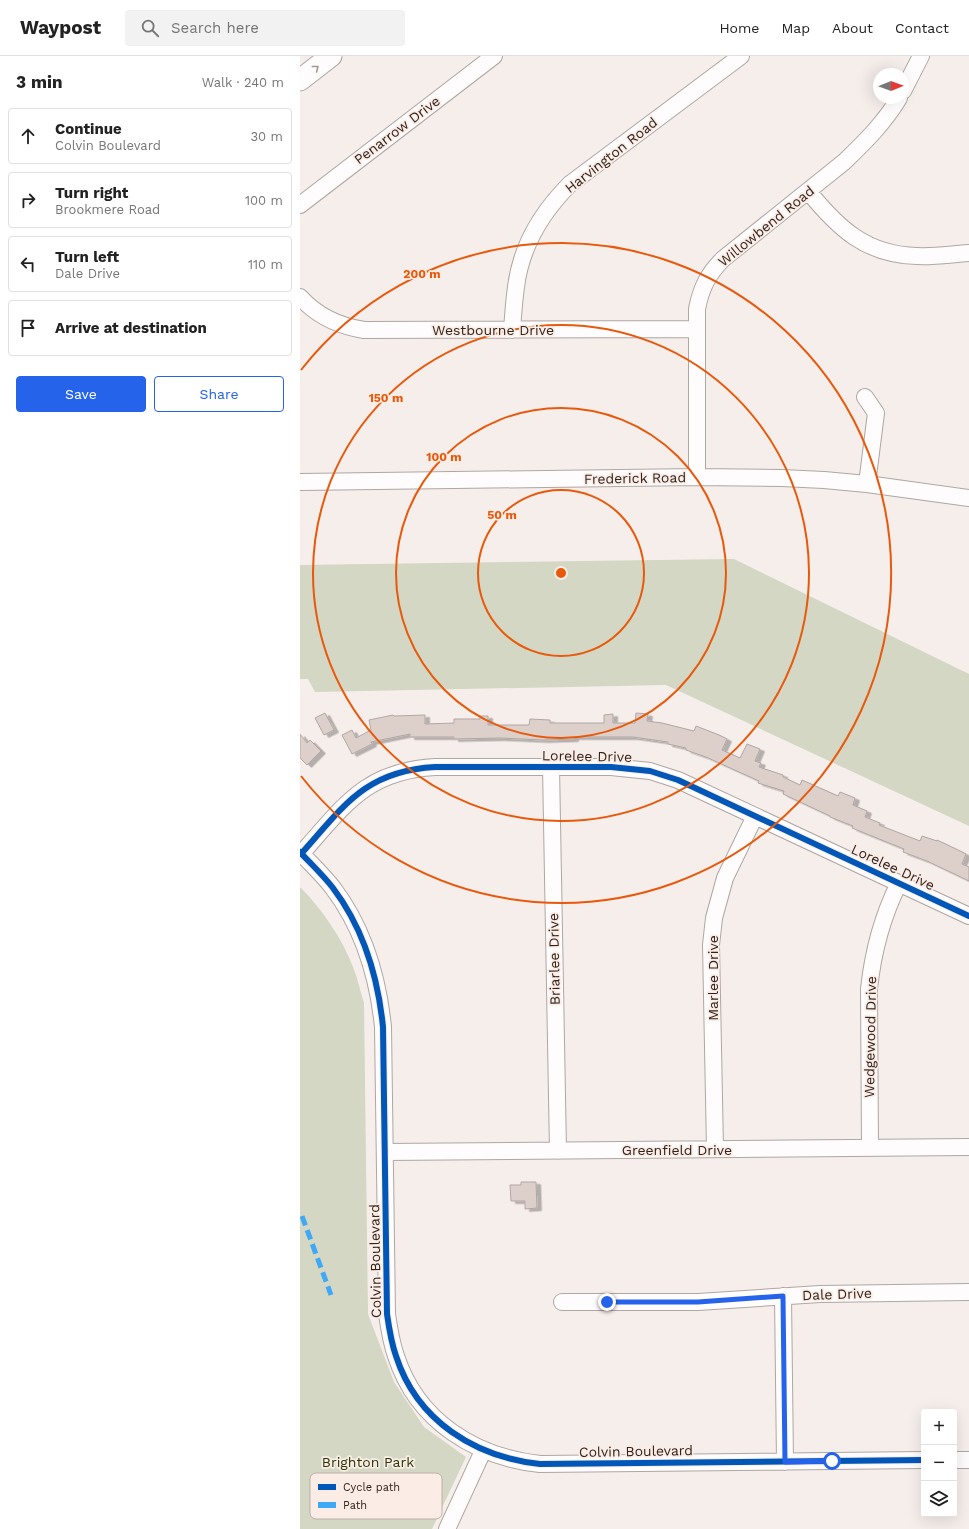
<!DOCTYPE html>
<html lang="en">
<head>
<meta charset="utf-8">
<style>
  body { margin:0; font-family:"Work Sans",sans-serif; background:#f2f2f2; color:#222 }
  .controls { position:absolute; right:12px; bottom:12px; display:grid; overflow:hidden; border-radius:4px; box-shadow:0 4px 16px #0002 }
  .controls button { width:36px; height:36px; display:grid; place-items:center; padding:0; border:0; border-bottom:1px solid #e0e0e0; background:#fff; color:#222; font:20px sans-serif }
  .compass { position:absolute; left:573px; top:12px; width:36px; height:36px; border-radius:50%; background:#fff; box-shadow:0 4px 16px #0002; rotate:89deg }
  .stop { position:absolute; width:12px; height:12px; margin:-9px; border:3px solid #2563eb; border-radius:50%; background:#fff }
  .stop.end { background:#2563eb; border-color:#fff; box-shadow:0 1px 4px #0008 }
  .list { margin:0; padding:0; list-style:none }
  h2 { display:flex; justify-content:space-between; align-items:center; height:52px; margin:0; padding:0 16px; font-size:17px }
  h2 small { font-size:13px; font-weight:400; color:#767676 }
  .list li { display:grid; grid-template-columns:26px 1fr auto; gap:12px; align-items:center; box-sizing:border-box; height:56px; margin:0 8px 8px; padding:0 8px; border:1px solid #e0e0e0; border-radius:4px }
  .list b { display:block; font-size:15px; white-space:nowrap }
  .list p { margin:0; font-size:13px; white-space:nowrap; color:#767676 }
  .list em { font-size:13px; font-style:normal; color:#767676 }
  .actions { display:flex; gap:8px; padding:12px 16px }
  .actions a { flex:1; padding:9px 0; border:1px solid #2563eb; border-radius:4px; text-align:center; font-size:14px; color:#2563eb }
  .actions .main { background:#2563eb; color:#fff }
  .icon { flex:none; width:22px; height:22px; fill:none; stroke:currentColor; stroke-width:2; stroke-linecap:round; stroke-linejoin:round }
  .map { position:relative; flex:none; width:669px; height:1473px; overflow:hidden }
  header { display:flex; align-items:center; gap:24px; box-sizing:border-box; height:56px; padding:0 20px; background:#fff; border-bottom:1px solid #e0e0e0 }
  header strong { font-size:19px }
  nav { display:flex; gap:22px; margin-inline-start:auto; font-size:14px }
  .search { width:280px; height:36px; background:#f2f2f2; display:flex; align-items:center; gap:10px; box-sizing:border-box; padding:0 14px; border-radius:4px; color:#767676; font-size:15px }
  main { display:flex }
  aside { flex:1; background:#fff }
  .map>svg:first-child { display:block }
</style>
</head>
<body>
<header>
<strong>Waypost</strong>
<div class="search"><svg class="icon" aria-label="search" viewBox="0 0 24 24"><circle cx="10" cy="10" r="6"/><path d="M15 15l6 6"/></svg>Search here</div>
<nav><a>Home</a><a>Map</a><a>About</a><a>Contact</a></nav>
</header>
<main>
<aside>
<h2>3 min<small>Walk · 240 m</small></h2>
<ul class="list">
<li><svg class="icon" aria-label="ahead" viewBox="0 0 24 24"><path d="M12 20V5M6 11l6-6 6 6"/></svg><div><b>Continue</b><p>Colvin Boulevard</p></div><em>30 m</em></li>
<li><svg class="icon" aria-label="right" viewBox="0 0 24 24"><path d="M7 20v-9h11M14 6l5 5-5 5"/></svg><div><b>Turn right</b><p>Brookmere Road</p></div><em>100 m</em></li>
<li><svg class="icon" aria-label="left" viewBox="0 0 24 24"><path d="M17 20v-9H6M10 6l-5 5 5 5"/></svg><div><b>Turn left</b><p>Dale Drive</p></div><em>110 m</em></li>
<li><svg class="icon" aria-label="arrive" viewBox="0 0 24 24"><path d="M6 21V4h12l-3 4 3 4H6"/></svg><div><b>Arrive at destination</b></div></li>
</ul>
<div class="actions"><a class="main">Save</a><a>Share</a></div>
</aside>
<div class="map">
<svg width="669" height="1473" viewBox="0 0 669 1473">
  <defs>
    <filter id="shadow"><feDropShadow dx="4.5" dy="2.5" stdDeviation="0" flood-color="#0004"/></filter>
  </defs>
  <rect width="100%" height="100%" fill="#f6eeeb"/>
  <!-- green -->
  <path fill="#d3d7c4" d="M434,503L669,618V770L366,629L15,636L8,623H0V509Z
    M0,831C22,853 42,882 53,911C58,923 60,935 64,947L68,1258L94,1326L124,1371L166,1401L132,1473H0Z"/>
  <!-- building -->
  <path fill="#ddd0cb" stroke="#b1a7a4" filter="url(#shadow)" d="M25,657L34,674L24,679L15,662Z
    M336,657L348,658L347,665L362,667L394,675L396,670L419,679L427,683L422,694L440,702L447,688L460,693L455,705L461,707L459,711L483,719V721L500,729L502,724L538,740L540,736L555,742L553,749L567,755L565,761L580,767L579,769L620,785L622,780L637,785V784L656,793L666,798L662,808L669,811V825L627,805L603,796L604,793L552,772L553,770L530,761V760L483,738L484,735L458,727L459,725L406,701L386,694V692L368,688V686L333,681H274V683L244,684L200,682L154,683V681H110V678L71,686L72,688L52,698L42,679L52,674L56,682L71,674L69,664L93,659L94,660L125,659V668L154,667V663H180V660H188V669H229L230,663L250,664V667H304V659L313,658V667H335Z
    M0,678L7,687L10,684L21,695L7,709L0,702Z
    M221,1126H236L237,1152L225,1153V1145H211L210,1129H221Z"/>
  <g fill="none" stroke-linecap="round" stroke-linejoin="round">
    <defs>
      <path id="minor" d="M603,35L621,0
        M508,135C538,172 566,199 617,200C634,201 652,198 669,197
        M0,149L194,0
        M0,241C18,261 39,270 64,274L397,273
        M212,274C213,260 214,245 216,231C221,190 242,156 270,128L441,0
        M565,341L576,357L567,428
        M397,421V253C401,232 408,218 423,203L544,106C564,87 585,66 599,42
        M0,426L397,421L482,422L524,424L567,428L669,442
        M251,711L258,1095
        M0,796C11,808 23,819 33,832C64,873 78,921 83,971L87,1258C89,1272 91,1286 96,1300C117,1365 175,1401 240,1408L624,1404
        M0,797L1,798C44,750 65,715 135,711H311L350,715L378,724L669,860
        M570,1091L569,933C573,895 582,861 599,827
        M415,1093L411,889L414,862L425,822L455,760
        M85,1096L669,1091
        M483,1240L485,1406
        M262,1246H398L520,1238L669,1236
        M654,1404H669
        M147,1473L183,1395"/>
      <path id="major" d="M0,24L31,0"/>
    </defs>
    <!-- minor casing -->
    <use href="#minor" stroke="#b0a6a2" stroke-width="18"/>
    <!-- major casing -->
    <use href="#major" stroke="#b0a6a2" stroke-width="23"/>
    <!-- minor -->
    <use href="#minor" stroke="#fefcfc" stroke-width="16"/>
    <!-- major -->
    <use href="#major" stroke="#fefcfc" stroke-width="21"/>
    <!-- quiet -->
    <path stroke="#3fa9f5" stroke-width="5" stroke-dasharray="10 5" stroke-linecap="butt" d="M2,1160L31,1239"/>
    <defs>
      <path id="cycleway" d="M0,796C11,808 23,819 33,832C64,873 78,921 83,971L87,1258C89,1272 91,1286 96,1300C117,1365 175,1401 240,1408L624,1404
        M0,797L1,798C44,750 65,715 135,711H311L350,715L378,724L669,860"/>
    </defs>
    <!-- cycleway casing -->
    <use href="#cycleway" stroke="#fbede6" stroke-width="8"/>
    <!-- cycleway -->
    <use href="#cycleway" stroke="#0057b8" stroke-width="6"/>
  </g>
  <!-- one-way arrows -->
  <defs><path id="oneway-chevron" d="M-2-3.5L2.5 0L-2 3.5" fill="none" stroke-width="1.6" stroke-linecap="round" stroke-linejoin="round"/></defs>
  <use stroke="#a19a98" href="#oneway-chevron" transform="translate(16 12) rotate(-38)"/>
  <g fill="none" stroke-linecap="round" stroke-linejoin="round">
    <!-- route -->
    <path stroke="#2563eb" stroke-width="5" d="M307,1246H398L483,1240L485,1406L532,1405"/>
  </g>
  <!-- distance rings -->
  <g fill="none" stroke="#e8590c" stroke-width="2">
    <circle cx="261" cy="517" r="83"/>
    <circle cx="261" cy="517" r="165"/>
    <circle cx="261" cy="517" r="248"/>
    <path d="M1 314A330 330 0 1 1 1 720"/>
  </g>
  <g text-anchor="middle" stroke-width="3.5" stroke-linejoin="round" paint-order="stroke">
    <!-- street labels -->
    <g font-size="14" fill="#30231d" stroke="#fbede6">
      <text transform="translate(97 74) rotate(-37)" y="5">Penarrow Drive</text>
      <text transform="translate(311 99) rotate(-38)" y="5">Harvington Road</text>
      <text transform="translate(466 170) rotate(-39)" y="5">Willowbend Road</text>
      <text x="193" y="279">Westbourne Drive</text>
      <text transform="translate(335 422) rotate(-1)" y="5">Frederick Road</text>
      <text transform="translate(287 700) rotate(1)" y="5">Lorelee Drive</text>
      <text transform="translate(593 811) rotate(25)" y="5">Lorelee Drive</text>
      <text transform="translate(254 903) rotate(-91)" y="5">Briarlee Drive</text>
      <text transform="translate(413 922) rotate(-90)" y="5">Marlee Drive</text>
      <text transform="translate(570 981) rotate(-89)" y="5">Wedgewood Drive</text>
      <text x="377" y="1099">Greenfield Drive</text>
      <text transform="translate(75 1205) rotate(-91)" y="5">Colvin Boulevard</text>
      <text transform="translate(537 1238) rotate(-2)" y="5">Dale Drive</text>
      <text transform="translate(336 1395) rotate(-1)" y="5">Colvin Boulevard</text>
    </g>
    <!-- park labels -->
    <g font-size="14" fill="#283706" stroke="#fbede6">
      <text x="68" y="1411">Brighton Park</text>
    </g>
  </g>
  <!-- legend -->
  <rect x="10" y="1417" width="132" height="46" rx="6" fill="#fbede6" stroke="#beb0aa" stroke-width="1"/>
  <rect x="18" y="1428" width="18" height="6" fill="#0057b8"/>
  <rect x="18" y="1446" width="18" height="6" fill="#3fa9f5"/>
  <g font-size="11" fill="#30231d">
    <text x="43" y="1435">Cycle path</text>
    <text x="43" y="1453">Path</text>
  </g>
  <circle cx="261" cy="517" r="6" fill="#e8590c" stroke="#fbede6" stroke-width="2"/>
  <g font-size="12" text-anchor="middle" font-weight="bold" fill="#e8590c" stroke="#fbede6" stroke-width="3.5" stroke-linejoin="round" paint-order="stroke">
    <text x="122" y="222">200 m</text>
    <text x="86" y="346">150 m</text>
    <text x="144" y="405">100 m</text>
    <text x="202" y="463">50 m</text>
  </g>
</svg>
<div class="controls">
<button>+</button>
<button>−</button>
<button><svg class="icon" aria-label="layers" viewBox="0 0 24 24"><path d="M12 4l9 5-9 5-9-5zM3 14l9 5 9-5"/></svg></button>
</div>
<svg class="compass" viewBox="-18 -18 36 36"><path d="M0-13l5 13h-10z" fill="#e53935"/><path d="M0 13l5-13h-10z" fill="#767676"/></svg>
<div class="stop" style="left:532px;top:1405px"></div>
<div class="stop end" style="left:307px;top:1246px"></div>
</div>
</main>
</body>
</html>
